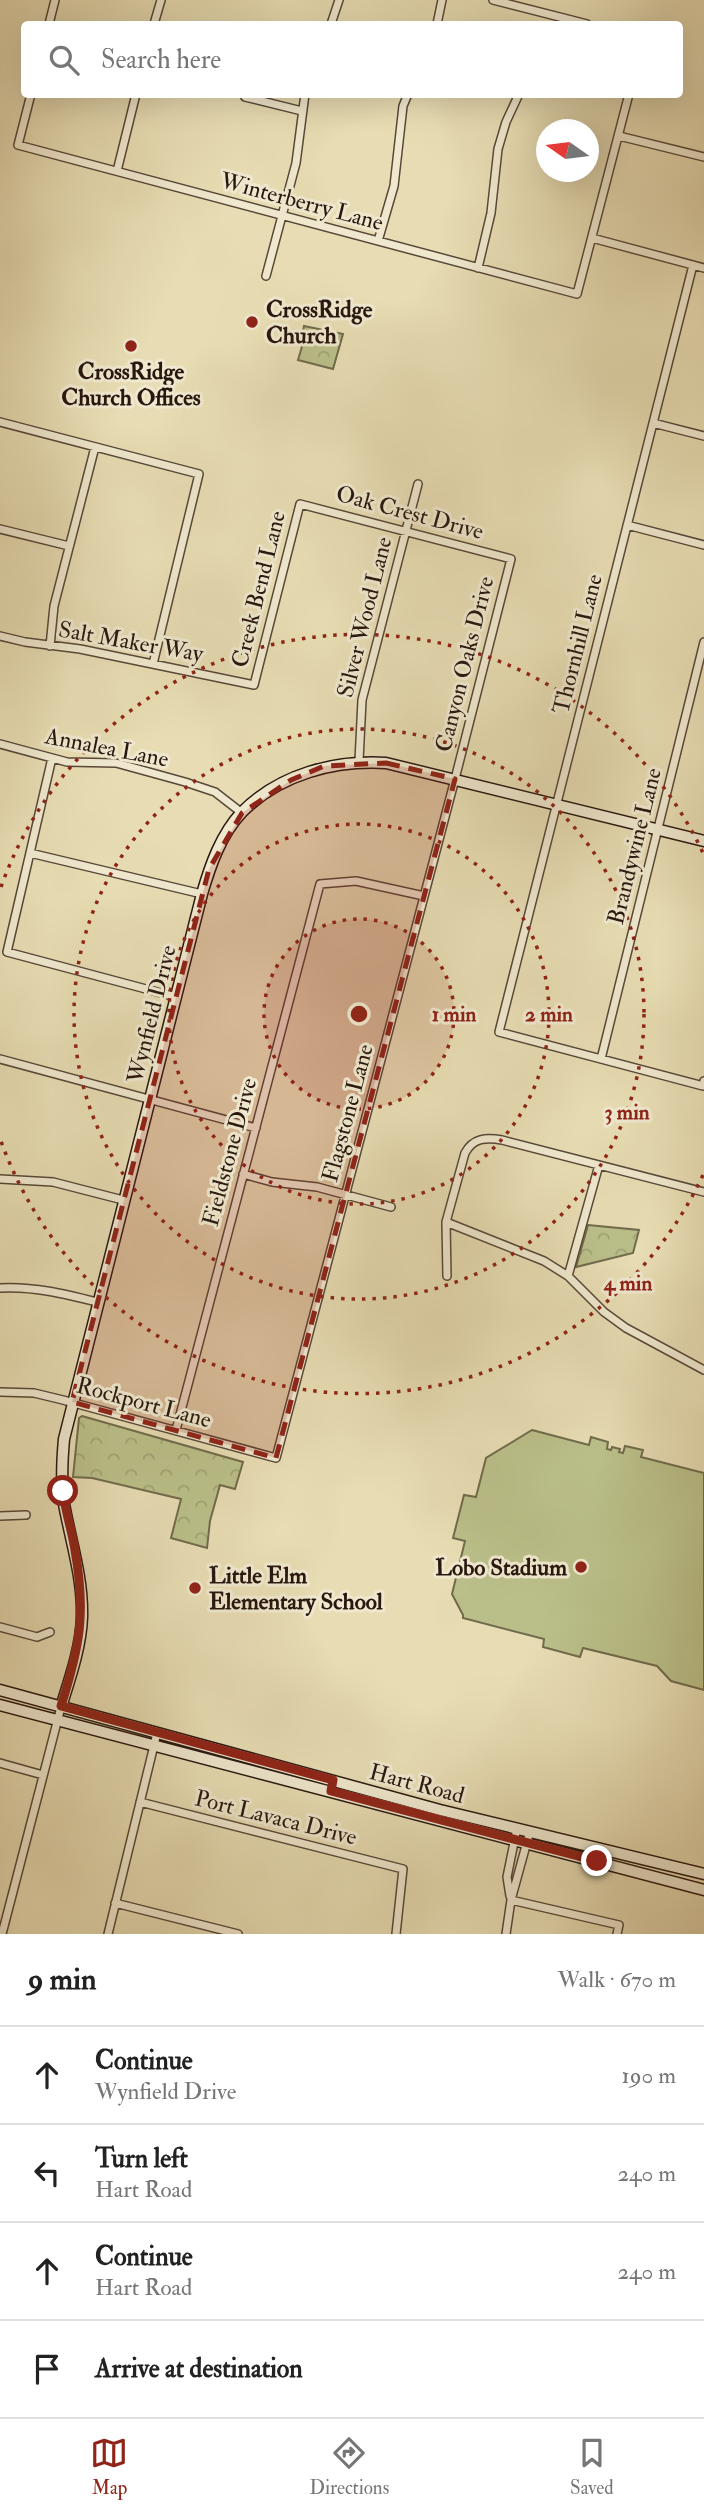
<!DOCTYPE html>
<html lang="en">
<head>
<meta charset="utf-8">
<style>
  body { margin:0; font-family:"IM FELL Double Pica",serif; background:#f6f6f6; color:#222 }
  .compass { position:absolute; left:536px; top:119px; width:63px; height:63px; border-radius:50%; background:#fff; box-shadow:0 7px 28px #0002; rotate:284deg }
  .stop { position:absolute; width:21px; height:21px; margin:-16px; border:5px solid #8f2418; border-radius:50%; background:#fff }
  .stop.end { background:#8f2418; border-color:#fff; box-shadow:0 2px 7px #0008 }
  .list { margin:0; padding:0; list-style:none }
  h2 { display:flex; justify-content:space-between; align-items:center; height:91px; margin:0; padding:0 28px; font-size:30px }
  h2 small { font-size:23px; font-weight:400; color:#767676 }
  .list li { display:grid; grid-template-columns:46px 1fr auto; gap:21px; align-items:center; box-sizing:border-box; height:98px; padding:0 28px; border-top:2px solid #e0e0e0 }
  .list b { display:block; font-size:26px; white-space:nowrap }
  .list p { margin:0; font-size:23px; white-space:nowrap; color:#767676 }
  .list em { font-size:23px; font-style:normal; color:#767676 }
  .icon { flex:none; width:38px; height:38px; fill:none; stroke:currentColor; stroke-width:2; stroke-linecap:round; stroke-linejoin:round }
  .map { position:relative; flex:none; width:704px; height:1934px; overflow:hidden }
  .search { position:absolute; background:#fff; box-shadow:0 7px 28px #0002; left:21px; right:21px; top:21px; height:77px; display:flex; align-items:center; gap:18px; box-sizing:border-box; padding:0 24px; border-radius:7px; color:#767676; font-size:26px }
  .sheet { height:483px; background:#fff }
  nav { display:flex; justify-content:space-around; align-items:center; box-sizing:border-box; height:98px; border-top:2px solid #e0e0e0; background:#fff; font-size:19px; color:#767676 }
  nav a { display:grid; justify-items:center; gap:4px }
  nav .on { color:#8f2418 }
  .map>svg:first-child { display:block }
</style>
</head>
<body>
<div class="map">
<svg width="704" height="1934" viewBox="0 0 704 1934">
  <defs>
    <pattern id="park-crowns" width="20" height="18" patternUnits="userSpaceOnUse" patternTransform="scale(1.75)"><rect width="20" height="18" fill="#babf89"/><path d="M2 6a3 3 0 1 1 6 0M12 15a3 3 0 1 1 6 0" fill="none" stroke="#a0a375"/></pattern>
  </defs>
  <rect width="100%" height="100%" fill="#e7dcb3"/>
  <filter id="stains"><feTurbulence type="fractalNoise" baseFrequency=".00286" numOctaves="4"/><feColorMatrix values="0 0 0 0 .2 0 0 0 0 .09 0 0 0 0 .02 0 0 0 .5 -.17"/></filter>
  <radialGradient id="worn" r=".72"><stop offset=".6" stop-color="#630" stop-opacity="0"/><stop offset="1" stop-color="#630" stop-opacity=".3"/></radialGradient>
  <!-- park -->
  <path fill="url(#park-crowns)" stroke="#716b4c" stroke-width="2" d="M304,326L343,334L333,369L298,360L306,333L303,331Z
    M588,1225L639,1230L633,1253L576,1267Z
    M82,1416L243,1462L235,1489L220,1485L210,1521L207,1548L171,1538L181,1499L92,1478L73,1477L79,1418Z"/>
  <!-- pitch -->
  <path fill="#babf89" stroke="#716b4c" stroke-width="2" d="M532,1430L589,1445L591,1437L608,1442L607,1449L611,1450L612,1447L620,1449L619,1452L623,1453L625,1446L643,1450L641,1457L704,1473V1690L671,1681L657,1666L583,1648L580,1657L543,1647L544,1639L463,1618V1615L452,1594L465,1541L453,1538L464,1495L476,1497L486,1458Z"/>
  <g fill="none" stroke-linecap="round" stroke-linejoin="round">
    <defs>
      <path id="street" d="M493,0L587,24
        M49,24L55,0
        M154,24L161,0
        M331,24L339,0
        M437,24L442,0
        M31,94L18,145L577,294L629,94
        M245,94V97L302,111
        M619,136L704,157
        M117,171L136,94
        M592,238L704,268
        M378,241L394,186L403,106L408,94
        M693,265L499,1032L703,1086L704,1081
        M478,268L491,213L498,149L506,122L519,94
        M266,276L296,163L305,94
        M0,422L199,474L153,664
        M653,423L704,436
        M627,525L704,545
        M0,529L69,546
        M0,636L25,642L80,649L254,685L300,504L511,559L455,779L276,1458L63,1400L34,1393L0,1392
        M50,646L54,606L95,447
        M0,744L67,762L116,763L185,782L215,792L242,813
        M52,758L7,952L176,997
        M359,761L362,700L418,484
        M30,853L202,894
        M0,1059L256,1128
        M601,1059L704,642
        M243,1174L272,1182L317,1187L391,1207
        M0,1179L53,1182L123,1200
        M446,1222L544,1261L568,1276L604,1312L626,1328L704,1370
        M447,1276L446,1222L465,1153C473,1138 486,1137 502,1140L704,1192
        M568,1276L599,1165
        M0,1288C33,1286 65,1294 97,1302
        M176,1430L320,884L356,881L424,896
        M0,1516L26,1515
        M0,1627L37,1637L50,1632
        M0,1763L43,1775
        M140,1802L403,1869L396,1934
        M510,1896L507,1877L517,1828
        M511,1900L619,1925L617,1934
        M115,1903L238,1934
        M2,1934L61,1707
        M108,1934L157,1733
        M506,1934L511,1900L530,1831"/>
      <path id="secondary" d="M0,1690L440,1810L704,1874
        M0,1705L704,1890
        M61,1707C70,1678 81,1647 82,1617C83,1578 71,1542 64,1504C61,1483 62,1461 64,1439L202,894C210,866 221,834 242,812C280,774 334,760 386,763L704,841"/>
    </defs>
    <!-- street casing -->
    <use href="#street" stroke="#584838" stroke-width="10"/>
    <!-- secondary casing -->
    <use href="#secondary" stroke="#28170f" stroke-width="13"/>
    <!-- street -->
    <use href="#street" stroke="#efe8ce" stroke-width="7"/>
    <!-- secondary -->
    <use href="#secondary" stroke="#efe8ce" stroke-width="10"/>
  </g>
  <g fill="none" stroke-linecap="round" stroke-linejoin="round">
    <!-- route -->
    <path stroke="#8f2418" stroke-width="9" d="M63,1491C65,1511 72,1530 75,1550C86,1613 80,1646 61,1706L333,1780L331,1791L597,1861"/>
  </g>
  <!-- marked area -->
  <path fill="#8f2418" fill-opacity="0.2" stroke="#8f2418" stroke-width="5" stroke-dasharray="14 9" stroke-linejoin="round" d="M386,763L455,779L276,1458L72,1402L209,869L242,813L291,780L324,766Z"/>
  <!-- distance rings -->
  <circle cx="359" cy="1014" r="95" fill="#8f2418" fill-opacity=".12"/>
  <g fill="none" stroke="#8f2418" stroke-width="3.5" stroke-dasharray="3.5 7">
    <circle cx="359" cy="1014" r="95"/>
    <circle cx="359" cy="1014" r="190"/>
    <circle cx="359" cy="1014" r="285"/>
    <path d="M703 1175A380 380 0 0 1 1 1141M1 887A380 380 0 0 1 703 853"/>
  </g>
  <!-- markers -->
  <g fill="#8f2418" stroke="#efe8ce" stroke-width="2.5">
    <circle cx="252" cy="322" r="7"/>
    <circle cx="131" cy="346" r="7"/>
    <circle cx="581" cy="1567" r="7"/>
    <circle cx="195" cy="1588" r="7"/>
  </g>
  <g text-anchor="middle" stroke-width="6" stroke-linejoin="round" paint-order="stroke">
    <!-- street labels -->
    <g font-size="23" fill="#28170f" stroke="#efe8ce">
      <text transform="translate(302 201) rotate(15)" y="8">Winterberry Lane</text>
      <text transform="translate(410 512) rotate(15)" y="8">Oak Crest Drive</text>
      <text transform="translate(258 589) rotate(-76)" y="8">Creek Bend Lane</text>
      <text transform="translate(364 617) rotate(-76)" y="8">Silver Wood Lane</text>
      <text transform="translate(131 641) rotate(10)" y="8">Salt Maker Way</text>
      <text transform="translate(577 644) rotate(-76)" y="8">Thornhill Lane</text>
      <text transform="translate(464 664) rotate(-76)" y="8">Canyon Oaks Drive</text>
      <text transform="translate(107 747) rotate(11)" y="8">Annalea Lane</text>
      <text transform="translate(634 846) rotate(-76)" y="8">Brandywine Lane</text>
      <text transform="translate(151 1014) rotate(-76)" y="8">Wynfield Drive</text>
      <text transform="translate(347 1113) rotate(-75)" y="8">Flagstone Lane</text>
      <text transform="translate(229 1152) rotate(-75)" y="8">Fieldstone Drive</text>
      <text transform="translate(144 1402) rotate(15)" y="8">Rockport Lane</text>
      <text transform="translate(417 1783) rotate(15)" y="8">Hart Road</text>
      <text transform="translate(276 1817) rotate(14)" y="8">Port Lavaca Drive</text>
    </g>
    <!-- poi labels -->
    <g font-size="23" font-weight="bold" fill="#28170f" stroke="#efe8ce" text-anchor="start">
      <text x="266" y="317">CrossRidge<tspan x="266" dy="26">Church</tspan></text>
      <text x="131" y="379" text-anchor="middle">CrossRidge<tspan x="131" dy="26">Church Offices</tspan></text>
      <text x="567" y="1575" text-anchor="end">Lobo Stadium</text>
      <text x="209" y="1583">Little Elm<tspan x="209" dy="26">Elementary School</tspan></text>
    </g>
  </g>
  <circle cx="359" cy="1014" r="10" fill="#8f2418" stroke="#efe8ce" stroke-width="3.5"/>
  <g font-size="21" text-anchor="middle" font-weight="bold" fill="#8f2418" stroke="#efe8ce" stroke-width="6" stroke-linejoin="round" paint-order="stroke">
    <text x="454" y="1021">1 min</text>
    <text x="549" y="1021">2 min</text>
    <text x="627" y="1119">3 min</text>
    <text x="628" y="1290">4 min</text>
  </g>
  <rect width="100%" height="100%" filter="url(#stains)"/>
  <rect width="100%" height="100%" fill="url(#worn)"/>
</svg>
<svg class="compass" viewBox="-18 -18 36 36"><path d="M0-13l5 13h-10z" fill="#e53935"/><path d="M0 13l5-13h-10z" fill="#767676"/></svg>
<div class="stop" style="left:63px;top:1491px"></div>
<div class="stop end" style="left:597px;top:1861px"></div>
<div class="search"><svg class="icon" aria-label="search" viewBox="0 0 24 24"><circle cx="10" cy="10" r="6"/><path d="M15 15l6 6"/></svg>Search here</div>
</div>
<section class="sheet">
<h2>9 min<small>Walk · 670 m</small></h2>
<ul class="list">
<li><svg class="icon" aria-label="ahead" viewBox="0 0 24 24"><path d="M12 20V5M6 11l6-6 6 6"/></svg><div><b>Continue</b><p>Wynfield Drive</p></div><em>190 m</em></li>
<li><svg class="icon" aria-label="left" viewBox="0 0 24 24"><path d="M17 20v-9H6M10 6l-5 5 5 5"/></svg><div><b>Turn left</b><p>Hart Road</p></div><em>240 m</em></li>
<li><svg class="icon" aria-label="ahead" viewBox="0 0 24 24"><path d="M12 20V5M6 11l6-6 6 6"/></svg><div><b>Continue</b><p>Hart Road</p></div><em>240 m</em></li>
<li><svg class="icon" aria-label="arrive" viewBox="0 0 24 24"><path d="M6 21V4h12l-3 4 3 4H6"/></svg><div><b>Arrive at destination</b></div></li>
</ul>
</section>
<nav>
<a class="on"><svg class="icon" aria-label="map" viewBox="0 0 24 24"><path d="M3 6l6-2 6 2 6-2v14l-6 2-6-2-6 2zM9 4v14M15 6v14"/></svg>Map</a>
<a><svg class="icon" aria-label="directions" viewBox="0 0 24 24"><path d="M12 3l9 9-9 9-9-9zM9 14v-3h6M13 9l2 2-2 2"/></svg>Directions</a>
<a><svg class="icon" aria-label="saved" viewBox="0 0 24 24"><path d="M7 4h10v16l-5-4-5 4z"/></svg>Saved</a>
</nav>
</body>
</html>
